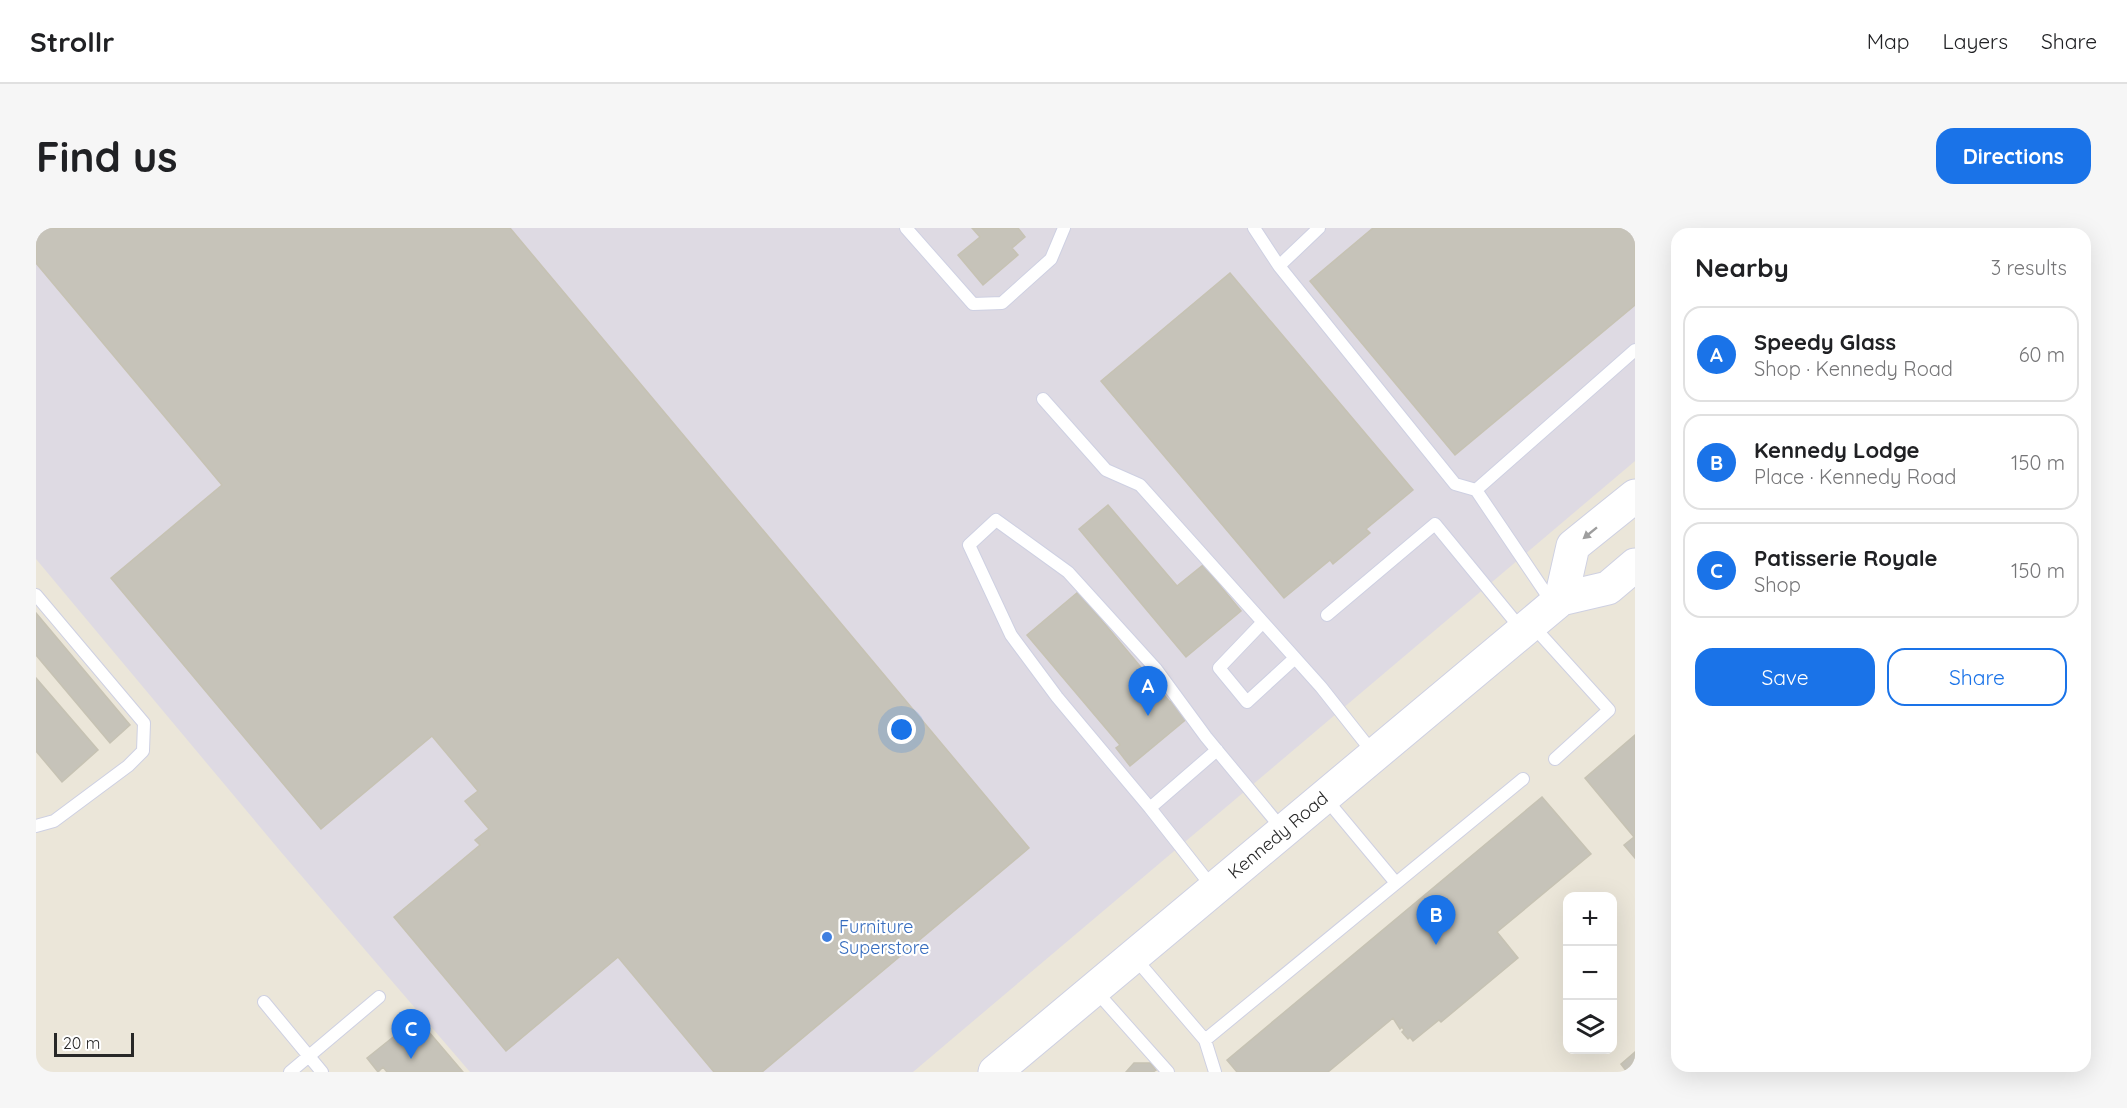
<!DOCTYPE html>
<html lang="en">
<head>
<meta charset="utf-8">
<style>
  body { margin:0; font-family:Quicksand,sans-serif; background:#f6f6f6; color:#202124 }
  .controls { position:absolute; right:18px; bottom:18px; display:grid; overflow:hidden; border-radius:12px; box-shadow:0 6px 24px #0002 }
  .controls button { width:54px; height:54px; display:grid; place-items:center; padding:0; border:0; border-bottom:2px solid #e0e0e0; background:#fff; color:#202124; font:30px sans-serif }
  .scale { position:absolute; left:18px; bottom:15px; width:80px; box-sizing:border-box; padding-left:6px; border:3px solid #282828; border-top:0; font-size:16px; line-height:21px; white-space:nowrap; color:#282828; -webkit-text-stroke:4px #fff; paint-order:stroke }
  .you { position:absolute; left:866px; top:502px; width:21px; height:21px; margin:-15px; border:4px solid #fff; border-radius:50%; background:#1a73e8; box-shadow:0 0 0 9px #1a73e833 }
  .badge { display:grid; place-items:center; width:39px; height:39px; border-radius:50%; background:#1a73e8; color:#fff; font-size:20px; font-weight:700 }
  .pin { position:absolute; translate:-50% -50px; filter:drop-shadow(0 2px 3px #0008) }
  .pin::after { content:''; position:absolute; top:32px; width:21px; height:18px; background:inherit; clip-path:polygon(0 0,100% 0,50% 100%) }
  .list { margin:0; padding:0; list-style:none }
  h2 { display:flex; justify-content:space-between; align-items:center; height:78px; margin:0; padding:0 24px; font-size:26px }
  h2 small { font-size:20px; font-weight:400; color:#757577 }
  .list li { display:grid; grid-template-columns:39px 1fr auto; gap:18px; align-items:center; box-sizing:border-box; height:96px; margin:0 12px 12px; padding:0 12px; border:2px solid #e0e0e0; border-radius:18px }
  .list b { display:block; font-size:22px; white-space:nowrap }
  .list p { margin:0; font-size:20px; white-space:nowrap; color:#757577 }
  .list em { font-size:20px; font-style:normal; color:#757577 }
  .actions { display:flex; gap:12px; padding:18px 24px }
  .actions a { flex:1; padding:14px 0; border:2px solid #1a73e8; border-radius:18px; text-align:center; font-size:21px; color:#1a73e8 }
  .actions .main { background:#1a73e8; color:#fff }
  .icon { flex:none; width:33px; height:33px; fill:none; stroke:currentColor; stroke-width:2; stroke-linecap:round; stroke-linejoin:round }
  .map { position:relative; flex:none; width:1599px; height:844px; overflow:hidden; border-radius:18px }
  header { display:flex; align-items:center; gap:36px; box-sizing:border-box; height:84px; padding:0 30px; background:#fff; border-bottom:2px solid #e0e0e0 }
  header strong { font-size:28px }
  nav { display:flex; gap:33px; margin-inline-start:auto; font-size:21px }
  .intro { display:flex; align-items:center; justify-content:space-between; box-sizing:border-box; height:144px; padding:0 36px }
  h1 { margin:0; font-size:42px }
  .button { padding:15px 27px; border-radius:18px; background:#1a73e8; color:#fff; font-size:21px; font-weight:700 }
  main { display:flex; gap:36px; padding:0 36px }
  aside { flex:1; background:#fff; border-radius:18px; box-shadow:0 6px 24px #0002 }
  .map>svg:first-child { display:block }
</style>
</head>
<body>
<header>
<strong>Strollr</strong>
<nav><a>Map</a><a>Layers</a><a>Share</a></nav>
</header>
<div class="intro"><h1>Find us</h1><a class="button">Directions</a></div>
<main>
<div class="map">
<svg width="1599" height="844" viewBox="0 0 1599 844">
  <rect width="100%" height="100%" fill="#ebe6d9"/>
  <!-- industrial -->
  <path fill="#dedae3" d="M0,0H1599V233L877,844H434L245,624L0,331Z"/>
  <!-- building -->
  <path fill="#c6c3b9" stroke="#c6c2b3" stroke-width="1.5" d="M0,0H474L993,620L726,844H678L582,729L470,823L358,689L444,617L439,612L453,601L429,573L442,563L396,508L285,601L75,350L186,257L0,35Z
    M936,0H982L989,9L976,20L982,27L947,57L922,27L944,9Z
    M1337,0H1599V77L1419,227L1274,53Z
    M1194,45L1377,262L1330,301L1334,305L1297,336L1294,332L1248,370L1065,153Z
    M1072,277L1141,358L1167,337L1205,383L1150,429L1043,301Z
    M1042,364L1134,474L1137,471L1153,489L1094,538L1080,520L1084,517L991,407Z
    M0,385L94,497L74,515L0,427Z
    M0,450L62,522L26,554L0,523Z
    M1599,507V630L1588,617L1598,609L1549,550Z
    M1506,569L1555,626L1461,704L1482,730L1405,794L1403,792L1377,813L1374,809L1372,811L1366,804L1368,802L1366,799L1364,801L1357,790L1292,844H1201L1191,832Z
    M381,790L427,844H351L347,839L342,844L331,830Z
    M1599,824V844H1591L1585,836Z
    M1098,835H1114L1120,842L1117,844H1090Z"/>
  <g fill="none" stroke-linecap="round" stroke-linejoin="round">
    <defs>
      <path id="service" d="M870,0L937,76L966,75L1015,31L1028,0
        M1218,0L1243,38
        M1283,0L1243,38L1419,256L1440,262
        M1007,171L1070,242L1104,257L1285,459L1338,526
        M0,367L108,495L107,523L92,538L18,593L0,598
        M1517,376L1440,262L1599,122
        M1291,387L1399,296L1486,402
        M1227,394L1183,440L1211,474L1259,430
        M1496,397L1573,482L1519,531
        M1290,571L1360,655
        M1114,580L1181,522
        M1177,660L1114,580L1021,469L975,407L933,317L960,292L1032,344L1120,441L1170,509L1247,602
        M1098,729L1169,812L1179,844
        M1059,762L1132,844
        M228,774L286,844
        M1169,812L1487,551
        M254,844L343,769"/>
      <g id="secondary">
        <path d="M1525,371L1537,318L1599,268"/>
        <path id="s1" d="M959,844L1525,371L1572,360L1599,337"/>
      </g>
    </defs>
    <!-- service casing -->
    <use href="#service" stroke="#ced0e2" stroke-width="14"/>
    <!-- secondary casing -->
    <use href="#secondary" stroke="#ced0e2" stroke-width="35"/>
    <!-- service -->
    <use href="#service" stroke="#fff" stroke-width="12"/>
    <!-- secondary -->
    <use href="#secondary" stroke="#fff" stroke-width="33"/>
  </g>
  <!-- one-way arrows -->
  <defs><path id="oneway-solid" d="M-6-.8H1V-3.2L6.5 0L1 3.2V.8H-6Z" transform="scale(1.5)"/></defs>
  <use fill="#9e9e9e" href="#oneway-solid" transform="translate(1554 305) rotate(141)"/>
  <!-- markers -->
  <circle fill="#3f7fe0" stroke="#fff" stroke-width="2" cx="791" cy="709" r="6"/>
  <g text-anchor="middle" stroke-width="4.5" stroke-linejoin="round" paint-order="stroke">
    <!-- street labels -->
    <g font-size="18" fill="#282828" stroke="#fff">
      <text dy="6" stroke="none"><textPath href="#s1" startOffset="369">Kennedy Road</textPath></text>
    </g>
    <!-- shop labels -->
    <g font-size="18" fill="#366cbe" stroke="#fff" text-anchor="start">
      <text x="803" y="705">Furniture<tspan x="803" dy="21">Superstore</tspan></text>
    </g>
  </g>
</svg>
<div class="controls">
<button>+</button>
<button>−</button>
<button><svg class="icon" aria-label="layers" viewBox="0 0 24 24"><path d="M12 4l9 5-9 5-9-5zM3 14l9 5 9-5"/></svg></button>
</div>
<div class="scale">20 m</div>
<div class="you"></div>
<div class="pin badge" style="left:1112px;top:488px">A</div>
<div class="pin badge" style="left:1400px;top:717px">B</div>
<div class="pin badge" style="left:375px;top:831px">C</div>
</div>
<aside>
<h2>Nearby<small>3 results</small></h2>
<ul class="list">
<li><span class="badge">A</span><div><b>Speedy Glass</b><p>Shop · Kennedy Road</p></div><em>60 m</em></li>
<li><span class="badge">B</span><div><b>Kennedy Lodge</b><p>Place · Kennedy Road</p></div><em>150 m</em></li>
<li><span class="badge">C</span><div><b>Patisserie Royale</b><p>Shop</p></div><em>150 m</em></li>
</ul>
<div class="actions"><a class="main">Save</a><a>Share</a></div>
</aside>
</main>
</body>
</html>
